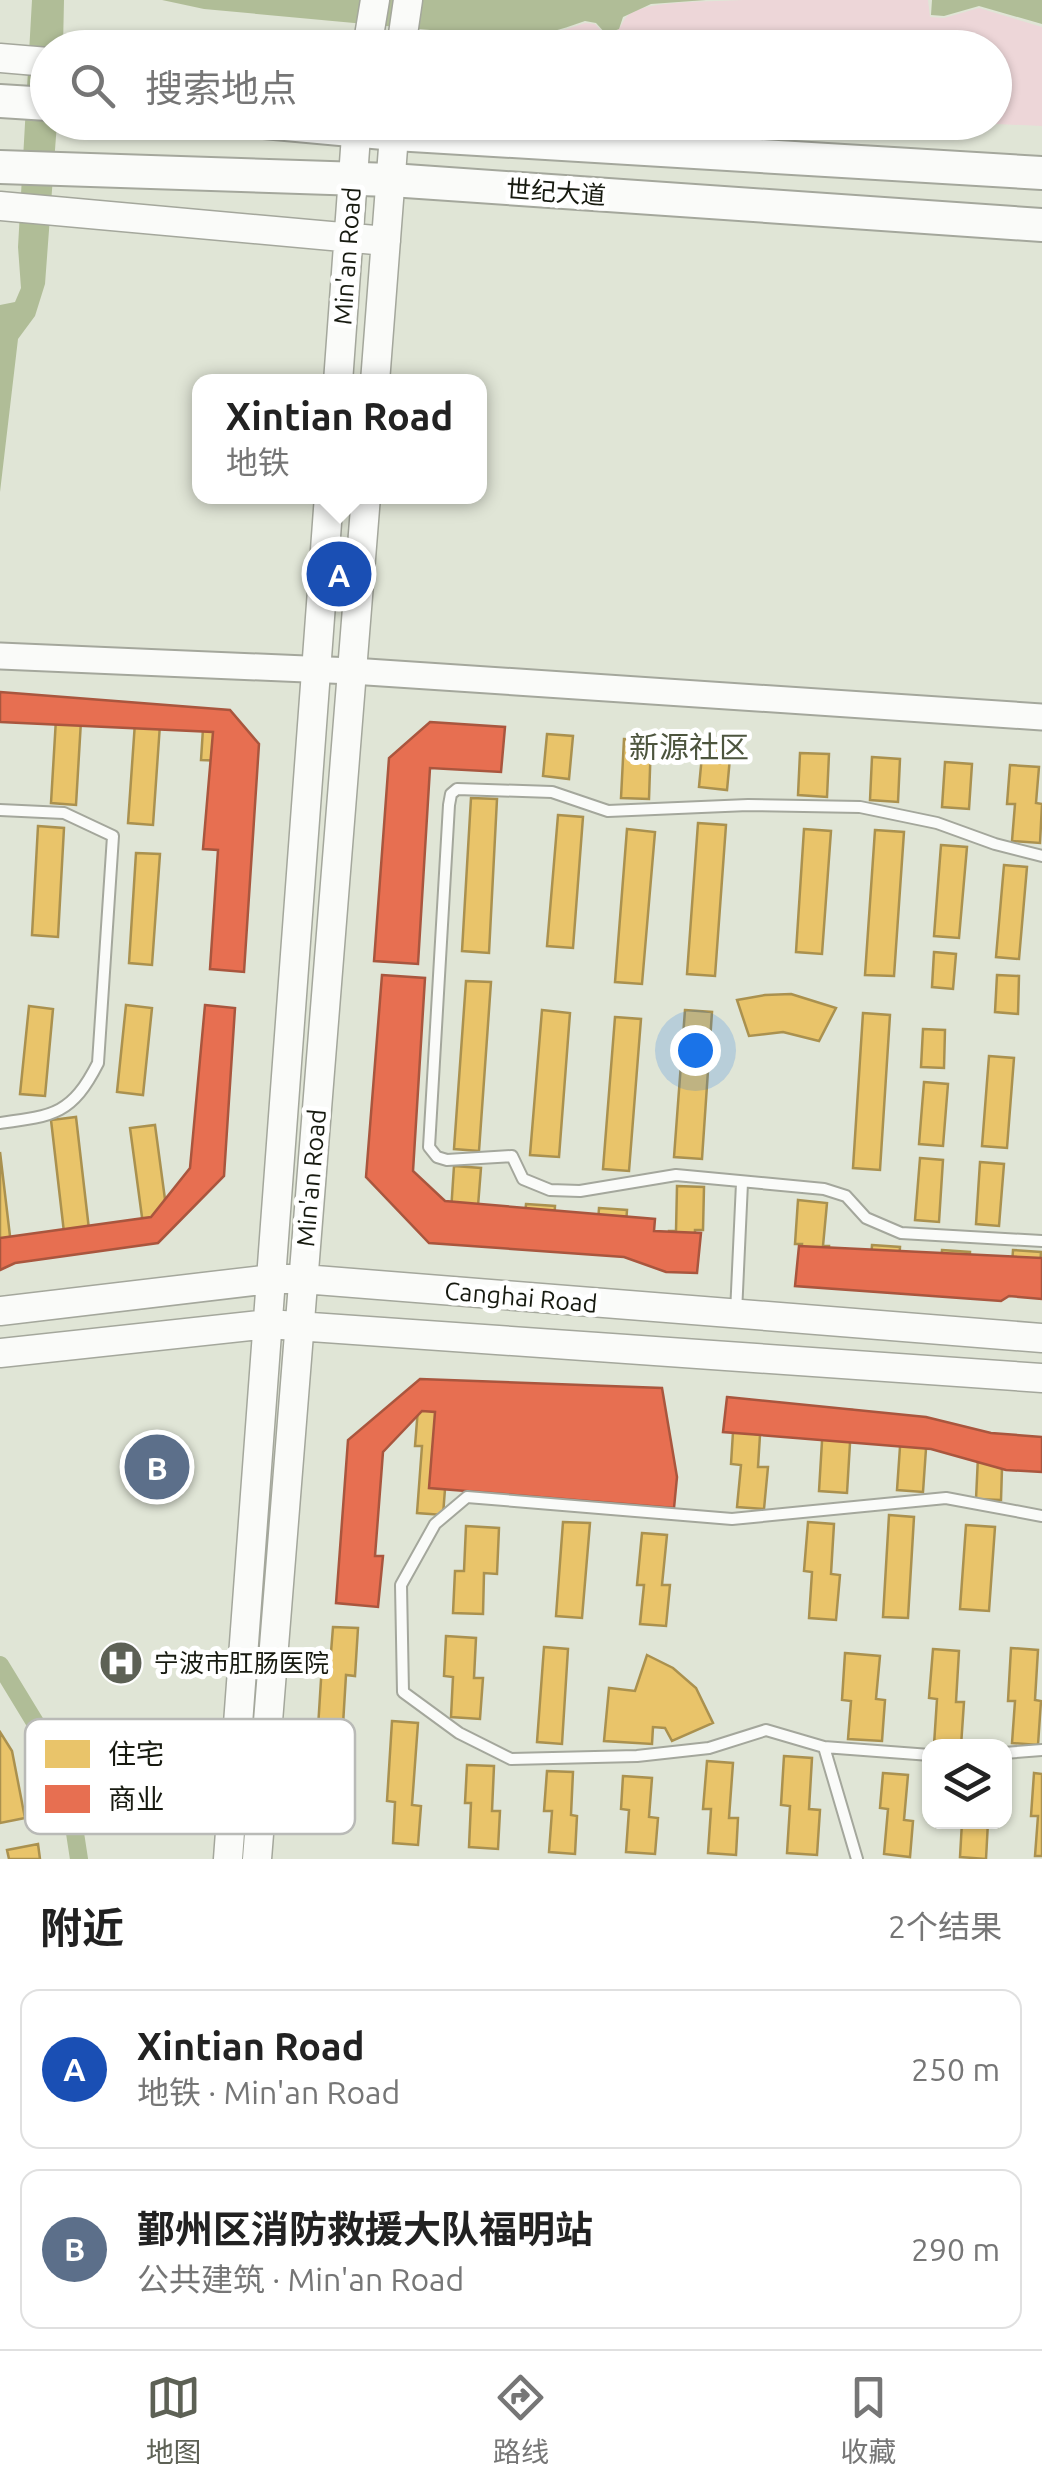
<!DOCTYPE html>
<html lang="zh">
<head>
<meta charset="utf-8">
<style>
  body { margin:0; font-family:Ubuntu,"Noto Sans SC",sans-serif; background:#f2f2f2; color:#222 }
  .controls { position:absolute; right:30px; bottom:30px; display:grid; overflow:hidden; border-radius:20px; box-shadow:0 2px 8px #0004 }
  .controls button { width:90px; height:90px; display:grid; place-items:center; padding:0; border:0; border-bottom:2px solid #e0e0e0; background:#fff; color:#222; font:50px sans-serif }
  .you { position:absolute; left:695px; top:1050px; width:35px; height:35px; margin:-25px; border:8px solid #fff; border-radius:50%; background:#1a73e8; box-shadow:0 0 0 15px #1a73e833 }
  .badge { display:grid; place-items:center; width:65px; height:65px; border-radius:50%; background:#5d6155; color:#fff; font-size:32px; font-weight:700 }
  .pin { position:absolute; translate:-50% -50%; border:5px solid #fff; box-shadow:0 2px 10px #0006 }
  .popup { position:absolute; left:192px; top:374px; width:295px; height:130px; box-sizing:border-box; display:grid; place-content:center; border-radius:20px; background:#fff; filter:drop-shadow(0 2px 8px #0005); font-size:32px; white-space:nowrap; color:#767676 }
  .popup b { font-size:38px; color:#222 }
  .popup::after { content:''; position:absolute; left:50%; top:100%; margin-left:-20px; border:20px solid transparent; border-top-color:#fff }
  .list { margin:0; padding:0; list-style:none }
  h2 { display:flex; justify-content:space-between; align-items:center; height:130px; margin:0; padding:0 40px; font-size:42px }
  h2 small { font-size:32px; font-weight:400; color:#767676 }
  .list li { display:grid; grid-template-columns:65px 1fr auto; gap:30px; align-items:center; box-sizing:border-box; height:160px; margin:0 20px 20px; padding:0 20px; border:2px solid #e0e0e0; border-radius:20px }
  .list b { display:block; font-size:38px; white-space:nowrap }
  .list p { margin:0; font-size:32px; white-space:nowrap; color:#767676 }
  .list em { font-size:32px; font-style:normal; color:#767676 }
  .icon { flex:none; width:55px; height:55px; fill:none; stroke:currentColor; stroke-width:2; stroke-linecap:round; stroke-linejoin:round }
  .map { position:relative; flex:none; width:1042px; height:1859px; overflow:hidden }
  .search { position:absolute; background:#fff; box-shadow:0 2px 8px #0004; left:30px; right:30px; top:30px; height:110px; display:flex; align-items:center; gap:25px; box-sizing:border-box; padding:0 35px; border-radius:55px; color:#767676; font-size:38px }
  .sheet { height:490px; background:#fff }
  nav { display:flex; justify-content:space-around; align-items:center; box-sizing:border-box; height:140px; border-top:2px solid #e0e0e0; background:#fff; font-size:28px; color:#767676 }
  nav a { display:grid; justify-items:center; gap:5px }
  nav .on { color:#5d6155 }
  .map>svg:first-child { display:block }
</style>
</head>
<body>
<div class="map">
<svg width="1042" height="1859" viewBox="0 0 1042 1859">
  <rect width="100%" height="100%" fill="#e0e5d6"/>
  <!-- green -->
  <path fill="#edd6d8" d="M743,0H928L930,17L944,18L979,8L1042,27V126L976,123L994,122V48H420L421,34C483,48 525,44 585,23L595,24L605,35C627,30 618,20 633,12C657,0 714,2 743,0Z"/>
  <!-- water -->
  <path fill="#b0bd97" d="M32,0H64L63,47L48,48V122L57,123L45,284L35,316L18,339L0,492V305L15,302L21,288L18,247Z
    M162,0H706L651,4L623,17L619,29L606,34L596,23L585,21C535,39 482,51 430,30L204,9Z
    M932,0H1042V24L979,6L944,16L931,15Z"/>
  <!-- homes -->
  <path fill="#e9c46a" stroke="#aa914f" stroke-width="2.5" d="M57,702L82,704L76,805L51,803Z
    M136,708L161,710L153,825L128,823Z
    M204,713L228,714L225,761L201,760Z
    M477,728L502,730L499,770L474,769Z
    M547,734L573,736L569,779L543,776Z
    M624,739L651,740L649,799L621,798Z
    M703,745L731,747L727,790L699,787Z
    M800,753L829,754L827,797L798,795Z
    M872,757L900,759L898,802L870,800Z
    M400,760L428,762L416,952L388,950Z
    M945,762L972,764L969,809L942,807Z
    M1010,765L1039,767L1036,803L1042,804L1040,843L1012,841L1015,804H1007Z
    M215,779L239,781L234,844L210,842Z
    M471,798L497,799L489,953L462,951Z
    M558,815L583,817L573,948L547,946Z
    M698,823L726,825L715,976L687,974Z
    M38,826L64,828L58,937L32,935Z
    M627,829L655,832L642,984L615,982Z
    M804,829L831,831L822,954L796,952Z
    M875,830L904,832L894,976L865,975Z
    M941,845L967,847L959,938L934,936Z
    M136,853L160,854L152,965L129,963Z
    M221,862L243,864L236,967L213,965Z
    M1004,865L1027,867L1019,959L996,957Z
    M934,952L956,954L953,989L932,987Z
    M997,975L1019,976L1018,1014L995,1012Z
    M466,981L491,982L479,1151L454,1149Z
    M392,986L421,988L408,1180L379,1178Z
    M791,994L836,1008L819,1041L783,1032L749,1036L737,1000L765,995Z
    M126,1005L152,1008L143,1095L117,1092Z
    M29,1006L53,1009L45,1096L20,1094Z
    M208,1008L230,1010L221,1128L199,1126Z
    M542,1010L570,1013L559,1157L530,1155Z
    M685,1010L712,1012L702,1159L674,1157Z
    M863,1013L890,1015L880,1170L853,1168Z
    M615,1017L641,1019L629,1171L603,1169Z
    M923,1029L945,1030L944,1068L921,1067Z
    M989,1056L1014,1058L1007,1148L982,1146Z
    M924,1082L948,1084L943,1146L919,1144Z
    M76,1117L90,1238L65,1241L51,1120Z
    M155,1125L169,1229L144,1232L130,1128Z
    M0,1152L12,1253L0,1255Z
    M920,1158L943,1160L939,1222L915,1220Z
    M980,1162L1004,1164L999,1226L976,1224Z
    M454,1166L481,1168L475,1244L449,1242Z
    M677,1186L704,1187L703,1230H695L694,1270L668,1269L669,1231H676Z
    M798,1200L827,1203L823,1246H829L826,1286L799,1283L802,1244H795Z
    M526,1204L555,1206L552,1250L522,1247Z
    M599,1208L627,1210L624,1254L596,1252Z
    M872,1245L900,1247L897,1291L869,1289Z
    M942,1250L970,1252L967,1296L939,1294Z
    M1013,1250L1041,1252L1038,1297L1010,1295Z
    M420,1383L446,1385L441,1449L448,1450L443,1515L417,1513L422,1446H415Z
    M491,1388L518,1391L514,1426L523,1427L518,1464L529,1465L525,1494L498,1490L501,1463L494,1462L498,1424L487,1422Z
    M630,1389L657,1392L654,1428H662L658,1466L669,1467L666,1506L638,1503L642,1464L634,1463L637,1425L627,1424Z
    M560,1390L587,1393L584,1429H592L588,1467L599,1468L596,1500L569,1497L572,1465L563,1464L567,1426L557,1425Z
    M730,1401L758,1403L755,1434L760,1435L758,1467H768L764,1509L737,1507L741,1465L731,1464L733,1432L728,1431Z
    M824,1408L852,1410L847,1493L819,1491Z
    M902,1418L928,1420L923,1492L897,1490Z
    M979,1436L1003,1437L1001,1500L976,1499Z
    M351,1441L374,1443L366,1559L374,1560L371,1601L346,1599L349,1561L342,1560Z
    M889,1515L914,1517L908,1618L883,1617Z
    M563,1522L590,1523L582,1618L556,1616Z
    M808,1522L834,1524L831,1574L840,1575L836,1620L809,1618L812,1572L804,1571Z
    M966,1525L995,1527L989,1611L960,1609Z
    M466,1526L499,1528L497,1574L484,1573L483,1614L453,1613L455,1571H464Z
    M642,1533L667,1535L662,1585H670L666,1626L640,1624L644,1585H637Z
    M333,1627L358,1628L355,1676L346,1675L340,1774H344L342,1814L317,1813L319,1776H315L322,1664L330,1665Z
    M446,1636L476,1638L474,1678H483L480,1719L451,1717L453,1677L444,1676Z
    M544,1647L568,1649L562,1744L537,1742Z
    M1011,1648L1038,1650L1035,1700L1041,1701L1038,1745L1012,1743L1015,1701H1008Z
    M933,1649L959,1651L956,1702H964L961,1746L934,1745L937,1699L929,1698Z
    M845,1653L880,1656L876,1699L885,1700L882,1741L848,1739L851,1701L842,1700Z
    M647,1655L673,1668L696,1688L713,1723L672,1741L665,1728L653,1727L652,1744L604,1741L609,1688L635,1691Z
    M392,1721L418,1723L412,1805L421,1806L418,1845L393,1843L395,1802L387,1801Z
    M0,1732L12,1751L25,1818L0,1823Z
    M784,1756L812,1758L809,1809L820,1810L817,1855L787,1853L790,1806L781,1805Z
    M707,1761L733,1763L729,1818H738L736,1855L708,1853L711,1809H703Z
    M467,1765L494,1766L492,1811H500L498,1849L469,1847L471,1803H465Z
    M547,1771L573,1772L571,1815L577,1816L575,1854L549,1852L552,1811H544Z
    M883,1773L908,1775L904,1820L913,1821L910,1857L884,1854L888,1809L880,1808Z
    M1034,1773L1042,1774V1856H1035L1038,1816H1031Z
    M623,1776L652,1778L649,1817L658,1818L655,1854L626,1852L629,1810L621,1809Z
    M962,1822H988L986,1859L960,1857Z
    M38,1844L40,1859H9L7,1850Z"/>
  <!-- shops -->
  <path fill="#e76f51" stroke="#a9563e" stroke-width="2.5" d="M0,692L230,710L259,744L244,972L210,969L218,850L203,849L213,732L0,722Z
    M430,722L505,727L501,772L430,768L418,964L374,961L389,758Z
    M382,975L425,978L413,1171L445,1201L655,1219L654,1231L701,1233L697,1273L666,1272L624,1257L429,1243L366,1177Z
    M205,1005L235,1008L224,1176L158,1243L15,1263L0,1270V1238L151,1217L190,1168Z
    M799,1246L1042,1258V1299L1009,1296L1001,1301L795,1286Z
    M420,1379L662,1388L677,1477L674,1508L429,1488L435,1412L422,1411L383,1452L375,1556H383L378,1607L336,1603L348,1440Z
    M727,1397L926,1417L991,1433L1042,1437V1472L1006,1470L931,1449L723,1432Z"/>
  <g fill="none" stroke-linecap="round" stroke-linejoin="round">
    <!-- canal -->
    <path stroke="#b0bd97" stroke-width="18" d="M0,1665L53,1752L69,1794L79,1859"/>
    <defs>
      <path id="service" d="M0,810L64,813L113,836L98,1063C72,1114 54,1116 0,1123
        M1042,856L995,844L937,823L860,807L748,805L608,811L552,792L457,789L451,794L449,805L429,1147L437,1157L447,1160L512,1156L523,1179L550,1190L580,1191L676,1175L824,1189L846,1196L866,1218L901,1233L1042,1241
        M736,1313L742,1183
        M824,1747L857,1859
        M1004,1753L1042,1750
        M930,1755L824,1747L766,1730L709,1748L637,1756L511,1759L459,1733L403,1692L401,1585L435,1524L467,1497L732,1519L946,1498L1042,1516"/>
      <path id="tertiary" d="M0,656L352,671L1042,717"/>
      <path id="secondary" d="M367,48L375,0
        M401,48L408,0
        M0,58L48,62
        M0,206L386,241
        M338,382L357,122
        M375,382L395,122
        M0,1311L271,1279H303L1042,1338
        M0,1353L268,1324L1042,1378
        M228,1859L329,496
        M257,1859L366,496"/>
      <path id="trunk" d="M0,101L48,104
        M264,122L395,134L1042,173
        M0,167L391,180L1042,225"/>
    </defs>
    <!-- service casing -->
    <use href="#service" stroke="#a4a79c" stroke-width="14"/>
    <!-- tertiary casing -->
    <use href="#tertiary" stroke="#a4a79c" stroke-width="29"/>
    <!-- secondary casing -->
    <use href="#secondary" stroke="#a4a79c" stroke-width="31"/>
    <!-- trunk casing -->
    <use href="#trunk" stroke="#a4a79c" stroke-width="36"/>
    <!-- service -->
    <use href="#service" stroke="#fafbf9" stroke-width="10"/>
    <!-- tertiary -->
    <use href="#tertiary" stroke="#fafbf9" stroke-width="25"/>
    <!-- secondary -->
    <use href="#secondary" stroke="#fafbf9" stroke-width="28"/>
    <!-- trunk -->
    <use href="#trunk" stroke="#fafbf9" stroke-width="32"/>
  </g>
  <!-- icons -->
  <defs>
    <symbol id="hospital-disc" viewBox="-11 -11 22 22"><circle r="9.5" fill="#5d6155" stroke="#fff"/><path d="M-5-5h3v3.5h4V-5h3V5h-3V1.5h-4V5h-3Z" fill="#fff"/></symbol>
  </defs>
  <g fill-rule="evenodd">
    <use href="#hospital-disc" x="96" y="1638" width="50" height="50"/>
  </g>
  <g text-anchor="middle" stroke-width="10" stroke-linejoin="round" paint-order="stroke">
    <!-- street labels -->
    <g font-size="25" fill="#171a10" stroke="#fff">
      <text transform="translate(556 192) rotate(4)" y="9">世纪大道</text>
      <text transform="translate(347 256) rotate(-86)" y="9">Min'an Road</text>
      <text transform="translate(311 1178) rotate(-85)" y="9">Min'an Road</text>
      <text transform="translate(521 1297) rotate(5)" y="9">Canghai Road</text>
    </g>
    <!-- poi labels -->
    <g font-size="25" fill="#171a10" stroke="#fff" text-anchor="start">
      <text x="154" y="1672">宁波市肛肠医院</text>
    </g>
    <!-- quarter labels -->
    <g font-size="30" fill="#4d553e" stroke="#fff">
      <text x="689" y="758">新源社区</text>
    </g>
  </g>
  <!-- legend -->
  <rect x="25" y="1719" width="330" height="115" rx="15" fill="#fff" stroke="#b9bab7" stroke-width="2.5"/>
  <rect x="45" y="1740" width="45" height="28" fill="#e9c46a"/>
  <rect x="45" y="1785" width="45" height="28" fill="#e76f51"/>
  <g font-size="28" fill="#171a10">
    <text x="108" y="1764">住宅</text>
    <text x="108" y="1809">商业</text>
  </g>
</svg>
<div class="controls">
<button><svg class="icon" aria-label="layers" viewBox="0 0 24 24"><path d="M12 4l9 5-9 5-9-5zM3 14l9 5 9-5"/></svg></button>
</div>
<div class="you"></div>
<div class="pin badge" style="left:339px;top:574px;background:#1a4fb4">A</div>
<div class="popup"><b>Xintian Road</b>地铁</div>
<div class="pin badge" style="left:157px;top:1467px;background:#5c6f8a">B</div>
<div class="search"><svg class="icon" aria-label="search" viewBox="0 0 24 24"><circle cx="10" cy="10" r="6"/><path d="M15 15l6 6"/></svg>搜索地点</div>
</div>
<section class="sheet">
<h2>附近<small>2个结果</small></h2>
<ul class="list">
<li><span class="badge" style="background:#1a4fb4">A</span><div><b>Xintian Road</b><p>地铁 · Min'an Road</p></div><em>250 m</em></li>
<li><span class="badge" style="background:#5c6f8a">B</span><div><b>鄞州区消防救援大队福明站</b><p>公共建筑 · Min'an Road</p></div><em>290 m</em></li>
</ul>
</section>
<nav>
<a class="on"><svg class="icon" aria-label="map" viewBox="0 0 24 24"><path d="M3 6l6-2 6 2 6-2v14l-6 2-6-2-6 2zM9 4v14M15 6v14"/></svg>地图</a>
<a><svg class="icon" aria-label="directions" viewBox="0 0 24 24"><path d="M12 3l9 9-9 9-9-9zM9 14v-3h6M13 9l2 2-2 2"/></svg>路线</a>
<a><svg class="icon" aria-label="saved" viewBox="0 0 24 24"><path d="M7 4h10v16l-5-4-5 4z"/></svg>收藏</a>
</nav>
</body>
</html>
